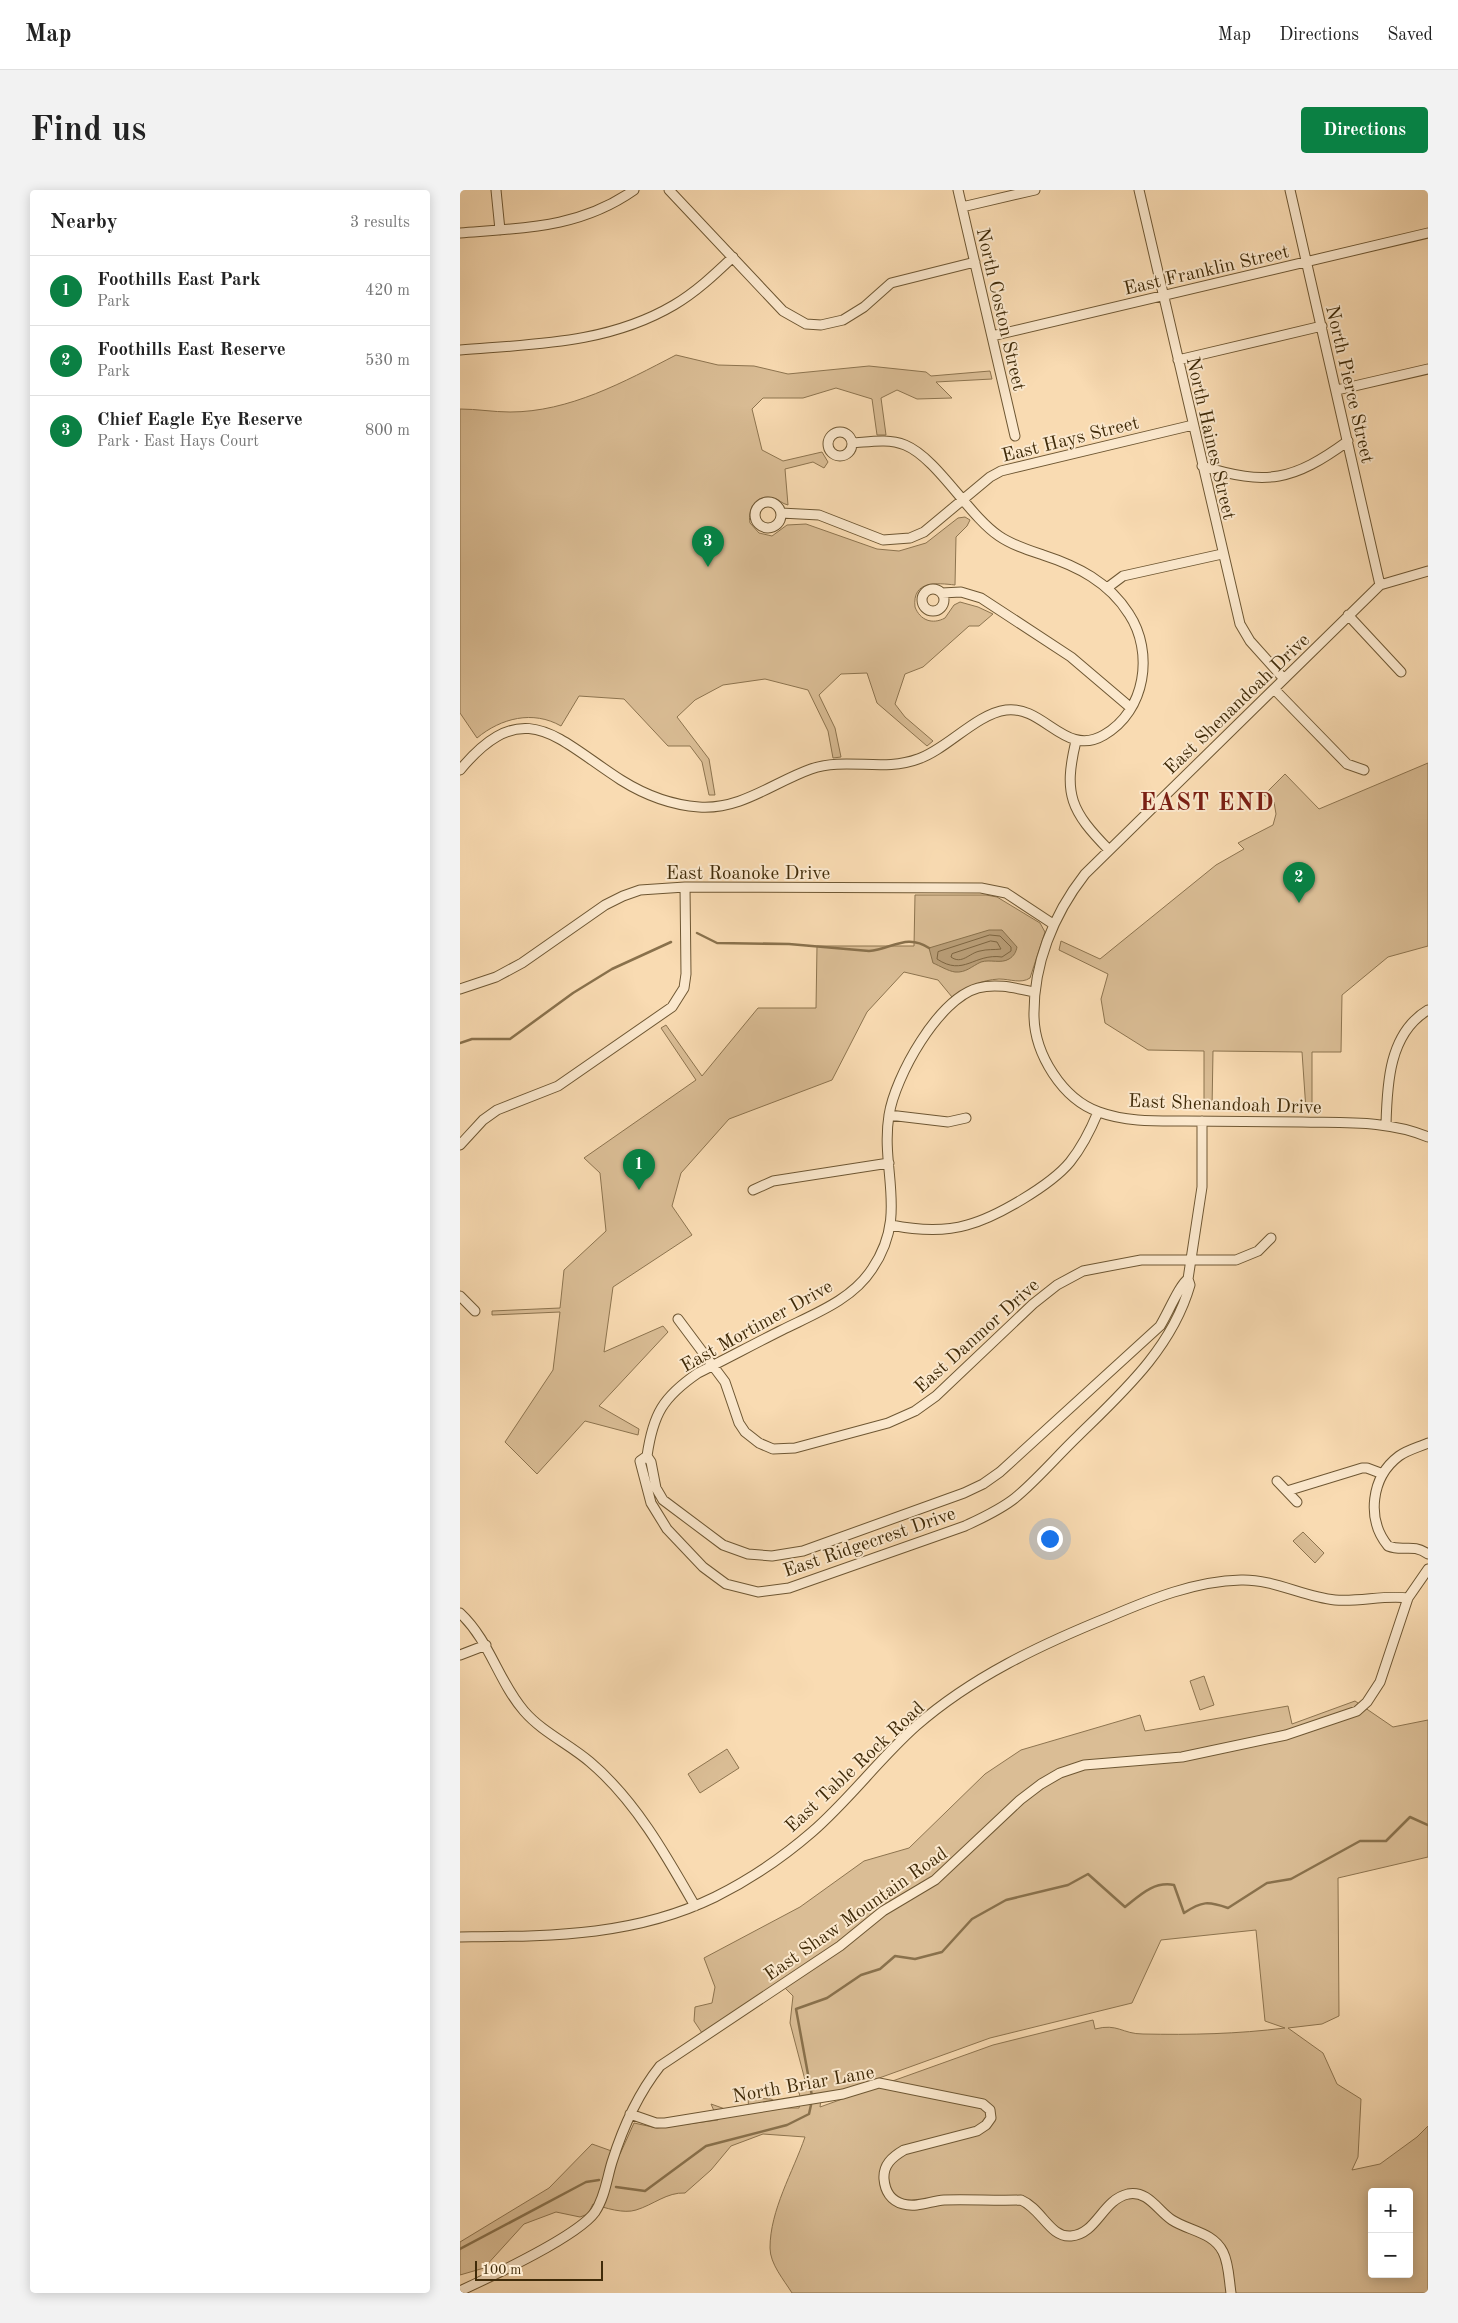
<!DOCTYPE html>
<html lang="en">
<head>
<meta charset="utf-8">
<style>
  body { margin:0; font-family:"Old Standard TT",serif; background:#f2f2f2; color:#222 }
  .controls { position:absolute; right:15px; bottom:15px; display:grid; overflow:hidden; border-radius:5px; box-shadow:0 2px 12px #0003 }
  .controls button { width:45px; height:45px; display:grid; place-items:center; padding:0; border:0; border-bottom:1px solid #e0e0e0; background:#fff; color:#222; font:25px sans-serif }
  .scale { position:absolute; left:15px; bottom:12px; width:128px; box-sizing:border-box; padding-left:5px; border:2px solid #402b09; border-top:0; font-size:14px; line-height:18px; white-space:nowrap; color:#402b09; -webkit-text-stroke:4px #fbe8cd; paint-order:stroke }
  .you { position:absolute; left:589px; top:1348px; width:18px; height:18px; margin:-12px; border:4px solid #fff; border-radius:50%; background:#1a73e8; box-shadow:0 0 0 8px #1a73e833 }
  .badge { display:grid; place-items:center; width:32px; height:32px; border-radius:50%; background:#0b8043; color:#fff; font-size:16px; font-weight:700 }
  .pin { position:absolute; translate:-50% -41px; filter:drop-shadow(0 1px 2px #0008) }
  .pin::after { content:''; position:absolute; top:26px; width:18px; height:15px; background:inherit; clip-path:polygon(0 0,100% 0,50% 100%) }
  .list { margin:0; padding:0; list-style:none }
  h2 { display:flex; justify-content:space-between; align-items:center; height:65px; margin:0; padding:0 20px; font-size:21px }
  h2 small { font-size:16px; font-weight:400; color:#767676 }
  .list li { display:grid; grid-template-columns:32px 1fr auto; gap:15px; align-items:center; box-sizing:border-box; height:70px; padding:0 20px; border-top:1px solid #e0e0e0 }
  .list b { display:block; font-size:19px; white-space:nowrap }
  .list p { margin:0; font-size:16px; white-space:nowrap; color:#767676 }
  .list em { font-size:16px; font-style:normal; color:#767676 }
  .map { position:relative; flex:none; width:968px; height:2103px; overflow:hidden; border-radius:5px }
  header { display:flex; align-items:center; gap:30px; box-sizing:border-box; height:70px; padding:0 25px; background:#fff; border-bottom:1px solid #e0e0e0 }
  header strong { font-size:24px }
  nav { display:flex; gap:28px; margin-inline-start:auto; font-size:18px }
  .intro { display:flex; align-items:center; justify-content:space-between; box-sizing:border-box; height:120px; padding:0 30px }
  h1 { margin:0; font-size:35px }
  .button { padding:12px 22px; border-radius:5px; background:#0b8043; color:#fff; font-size:18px; font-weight:700 }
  main { display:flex; gap:30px; padding:0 30px }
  aside { flex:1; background:#fff; border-radius:5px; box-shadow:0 2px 12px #0003 }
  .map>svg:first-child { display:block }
</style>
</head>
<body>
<header>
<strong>Map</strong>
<nav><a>Map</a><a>Directions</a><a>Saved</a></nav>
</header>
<div class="intro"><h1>Find us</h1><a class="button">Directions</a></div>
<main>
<aside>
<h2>Nearby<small>3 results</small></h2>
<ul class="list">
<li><span class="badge">1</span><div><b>Foothills East Park</b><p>Park</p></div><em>420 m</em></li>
<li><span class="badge">2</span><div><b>Foothills East Reserve</b><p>Park</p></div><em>530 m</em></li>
<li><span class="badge">3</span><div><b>Chief Eagle Eye Reserve</b><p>Park · East Hays Court</p></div><em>800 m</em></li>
</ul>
</aside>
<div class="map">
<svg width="968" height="2103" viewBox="0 0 968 2103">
  <rect width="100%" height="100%" fill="#f9dbb2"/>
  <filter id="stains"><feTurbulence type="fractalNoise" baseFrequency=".004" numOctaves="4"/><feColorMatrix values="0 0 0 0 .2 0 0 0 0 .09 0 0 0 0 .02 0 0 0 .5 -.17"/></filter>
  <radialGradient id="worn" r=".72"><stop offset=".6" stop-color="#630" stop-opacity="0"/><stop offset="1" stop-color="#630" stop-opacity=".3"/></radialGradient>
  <!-- green -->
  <path fill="#dabd95" stroke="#8d744f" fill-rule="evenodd" d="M216,165L258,175L294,176L328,184L409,176L466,182L471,186L530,181L532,189L476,192L492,208L457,209L437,200L421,208L426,245H417L412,209L376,198L343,208H303L292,219L302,260L323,271L362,262L368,272L364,278L353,272L325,279L328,315C322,314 319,309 313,308C297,303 287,319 290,333L299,343L312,346L327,335L346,334L417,359L439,361L466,353L498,328L505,327L510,330L507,336L496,347L495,395C477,393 452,390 455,417C460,430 472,435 485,428L494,415L500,412L518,417L533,424L519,436H509L463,477L445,484L435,514L445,527L473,551L467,556L417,513L407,483L381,484L359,505L375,538L381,567L373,568L368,541L348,500L305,489L263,495L235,510L217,527L249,569L255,605H249L242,572L230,556H208L164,509L119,506L101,536C73,520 41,528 17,548L0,523V219C17,219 33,222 50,222C109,222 164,192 216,165Z
    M968,573V756L928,767L882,805L881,862H852V920H846L842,862L753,861L752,919H744V861L688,860L645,833L641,809L648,784L599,760L601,751L640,769L756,675L784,659L778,653L813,635L816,624L814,612L804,605L825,584L859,619Z
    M455,705H526L537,707L580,733L585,742L570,788C561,794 550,789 539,789C521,790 507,797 492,807L478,790L444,782L407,822L372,890L269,929L221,983L212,1016L232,1045L153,1097L144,1162L203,1136L208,1142L139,1216L179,1239L178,1245L125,1231L77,1284L45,1252L93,1180L100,1122L32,1125V1121L100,1118L104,1080L146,1041L140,983L124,968L236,890L201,838L206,835L242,886L298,818H356L357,756H454Z
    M843,1342L864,1363L855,1373L833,1351Z
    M744,1486L754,1515L740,1520L730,1491Z
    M895,1511L933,1537L968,1530V1667L878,1688L879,1826L862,1834L828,1838L863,1863L877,1894L901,1909L898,1967L892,1980L920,1974L957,1947L968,1936V2103H332C324,2090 310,2074 310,2058C310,2020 333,1982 345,1947L303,1944L271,1956L251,1980L225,2003C207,2002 193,2015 176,2020C164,2024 145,2018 133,2014L128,2024L120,2027L96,2022L64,2034L24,2078L0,2085V2052L89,1998L132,1954L160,1964L174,1933L197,1938L258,1930L251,1914L282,1925L289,1923L288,1908L311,1909L327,1918H339L341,1910L338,1899L345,1890L330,1833L333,1806L319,1792L242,1843L234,1831L235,1817L252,1813L255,1797L244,1768L340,1717L404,1671L449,1658L525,1584L561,1560L680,1525L685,1541L828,1516L832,1534ZM796,1740L805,1831L825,1838C778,1844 730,1845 683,1844C662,1844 658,1833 635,1839L633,1830L533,1855L360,1917L361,1909L530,1848L672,1813L701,1750ZM912,2002H949V2084H912Z
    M267,1559L279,1578L240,1603L228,1584Z"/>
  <!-- water -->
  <path fill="#ba9f79" stroke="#89714c" d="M529,740H542L557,757C556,762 554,766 549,769C541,774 530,769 521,772C512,776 506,783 495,782C488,781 480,776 473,773L469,758Z"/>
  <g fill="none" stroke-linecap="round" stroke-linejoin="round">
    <!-- shore -->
    <path stroke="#7d6541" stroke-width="1" d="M530,745L540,746L551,757V761L542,767C514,763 504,787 477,769L478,762Z
      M531,751L537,752L541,759C534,760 527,759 520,761C509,763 502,775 491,767L492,764Z"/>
    <!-- stream -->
    <path stroke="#89714c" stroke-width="2.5" d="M237,743L257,753L329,754L409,761C432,759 447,743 469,758
      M0,853L12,849H50L113,803L152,779L211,752
      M352,1906L336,1819L367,1808L401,1785L420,1779L435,1766L455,1769L482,1762L512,1729L546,1710L608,1695L628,1684L665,1717C680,1705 694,1691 714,1695L724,1723C742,1711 748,1711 768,1718L807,1693L831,1689L900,1651H926L950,1627L968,1635
      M156,1997L185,2001L246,1956L327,1935L349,1924L351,1915
      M0,2059L126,1992L139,1990"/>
    <defs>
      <path id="street" d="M36,0L40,40
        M209,0L323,121L346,134L361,135L383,130L404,117L431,93L515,72
        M498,0L555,246
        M679,0L780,434L790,451L824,489
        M830,0L920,395
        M502,17L575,0
        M0,43C64,38 120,38 174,0
        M532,146L968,43
        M0,160C74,154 148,154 214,115C236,102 254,85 273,67
        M718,170L862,136
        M877,200L968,179
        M368 254a12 12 0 1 1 24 0a12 12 0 1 1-24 0Z
        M742,276C807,296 833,291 888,251
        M295 325a13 13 0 1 1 26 0a13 13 0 1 1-26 0Z
        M321,323L359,325L423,350L450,348L464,342L530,287L541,281L733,235
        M968,381L920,395L625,684C593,725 573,775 574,827C575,864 602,909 639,922C666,932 696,931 725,931C764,931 803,932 842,932C884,933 928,930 968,947
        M647,398L663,386L762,364
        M462 410a11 11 0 1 1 22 0a11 11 0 1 1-22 0Z
        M482,403L501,402L521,408L611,467L671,518
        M888,425L941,482
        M814,499L887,574L904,580
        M616,551C603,605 611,621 649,660
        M0,580C64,503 97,549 161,590C185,605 211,615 239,617C281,620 314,592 351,579C385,567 424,582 458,569C486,560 516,524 546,520C584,515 605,568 644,545C686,521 694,462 669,424C649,392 617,376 583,365C568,360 552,355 539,346C509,326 477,268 445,255C428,248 409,252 392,253
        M0,799L36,787L62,773L145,715L163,706L180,700L225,697L521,698L546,703L593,734
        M429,925L488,932L506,928
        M926,935C927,894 929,843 968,820
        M0,955L23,930L37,920L98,896L212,817L224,798L226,784L225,697
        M293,1000L313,991L429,973
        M431,1035C456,1040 483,1042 507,1035C537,1027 591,995 610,972C622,957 631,939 638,922
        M728,1089C720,1094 707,1125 700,1136L540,1282L523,1294L504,1303L343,1361L312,1366L288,1364L263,1355L203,1310L196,1298L191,1272L187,1266L180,1271L191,1313L207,1339L243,1377L266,1394L298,1402L329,1398L505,1336C522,1328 540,1320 555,1308C577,1290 597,1266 618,1246C663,1202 712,1158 730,1095L728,1089L742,997V931
        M0,1106L15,1121
        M218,1129L265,1192L279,1233L285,1242L299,1253L313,1259L335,1258L428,1233L455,1221L476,1206L573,1114L597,1095L623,1081L681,1070H776L798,1061L811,1048
        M968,1253C959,1257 947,1260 939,1266C911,1287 906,1329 928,1356C944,1362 952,1353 968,1364
        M187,1266C193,1224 203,1207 238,1183C266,1169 294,1154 322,1140C354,1124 392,1110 412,1079C449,1025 420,981 429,925C435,887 478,809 518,798C536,793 555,798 574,802
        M817,1291L837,1312
        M827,1301L902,1278H907L923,1284
        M0,1423C30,1451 38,1491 64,1521C82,1542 109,1554 130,1572C175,1610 206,1665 235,1716
        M0,1465L26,1455
        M0,1747C88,1746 173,1747 255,1707C289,1690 322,1668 352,1642C389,1610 419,1569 456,1536C512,1487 580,1455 649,1427C691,1409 735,1391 781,1390C813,1389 844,1407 875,1410C900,1412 924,1405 948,1408
        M170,1924L196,1933H205L383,1904L419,1893L523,1914L530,1920L531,1928L526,1935L517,1941L444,1960C432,1967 423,1975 424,1989C425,2001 431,2011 443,2014C457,2018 471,2011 484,2010C510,2009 535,2011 561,2010C582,2019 590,2048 611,2046C637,2044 642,2010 668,2004C688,2000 698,2021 712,2030C729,2041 753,2042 763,2062C769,2074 769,2090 771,2103
        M0,2101C30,2087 117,2047 135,2022C145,2007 147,1988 152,1972C163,1937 177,1905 200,1876L380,1756L423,1721L475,1690L560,1610L581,1594L600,1583L624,1575L722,1567L826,1545L897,1521L907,1512L920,1492L948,1408L968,1379"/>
    </defs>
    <!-- street casing -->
    <use href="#street" stroke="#6e5733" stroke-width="11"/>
    <!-- street -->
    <use href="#street" stroke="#fbe8cd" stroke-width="9"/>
  </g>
  <g text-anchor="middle" stroke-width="4" stroke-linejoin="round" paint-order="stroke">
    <!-- street labels -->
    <g font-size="19" fill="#402b09" stroke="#fbe8cd">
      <text transform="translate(746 79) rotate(-13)" y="7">East Franklin Street</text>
      <text transform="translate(542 119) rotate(77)" y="7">North Coston Street</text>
      <text transform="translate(891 194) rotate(77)" y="7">North Pierce Street</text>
      <text transform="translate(610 248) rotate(-14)" y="7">East Hays Street</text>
      <text transform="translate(752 248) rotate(77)" y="7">North Haines Street</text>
      <text transform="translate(776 513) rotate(-44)" y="7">East Shenandoah Drive</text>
      <text x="288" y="689">East Roanoke Drive</text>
      <text transform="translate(765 913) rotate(2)" y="7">East Shenandoah Drive</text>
      <text transform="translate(296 1135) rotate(-29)" y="7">East Mortimer Drive</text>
      <text transform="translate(516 1145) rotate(-42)" y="7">East Danmor Drive</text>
      <text transform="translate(409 1351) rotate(-19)" y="7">East Ridgecrest Drive</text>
      <text transform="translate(394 1576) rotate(-43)" y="7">East Table Rock Road</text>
      <text transform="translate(395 1723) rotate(-35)" y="7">East Shaw Mountain Road</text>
      <text transform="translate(343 1893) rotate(-10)" y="7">North Briar Lane</text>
    </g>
    <!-- district labels -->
    <g font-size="24" font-weight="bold" letter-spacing="1" fill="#7a1f14" stroke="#fbe8cd">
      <text x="747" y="620">EAST END</text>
    </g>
  </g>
  <rect width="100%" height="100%" filter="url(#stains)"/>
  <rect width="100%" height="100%" fill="url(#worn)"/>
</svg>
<div class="controls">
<button>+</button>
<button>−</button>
</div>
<div class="scale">100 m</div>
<div class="you"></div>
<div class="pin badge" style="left:179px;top:1000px">1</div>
<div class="pin badge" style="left:839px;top:713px">2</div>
<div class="pin badge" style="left:248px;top:377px">3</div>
</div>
</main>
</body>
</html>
